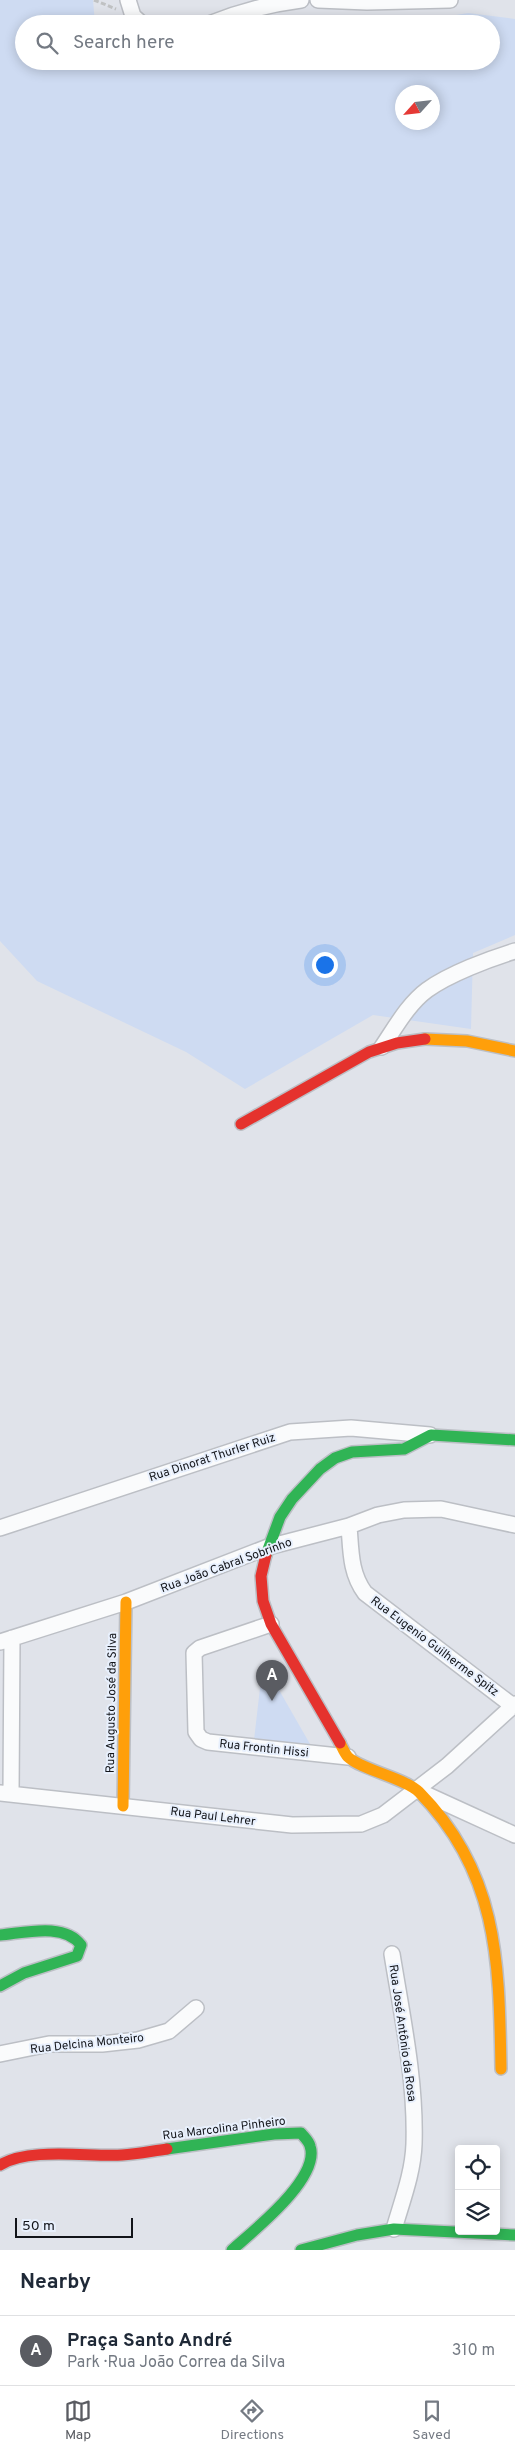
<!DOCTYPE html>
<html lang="en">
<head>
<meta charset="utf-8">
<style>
  body { margin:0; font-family:Overpass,sans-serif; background:#f2f2f3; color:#1f2937 }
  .controls { position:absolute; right:15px; bottom:15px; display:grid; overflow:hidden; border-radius:5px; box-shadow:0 2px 12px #0003 }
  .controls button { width:45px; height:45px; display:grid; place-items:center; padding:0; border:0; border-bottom:1px solid #e0e1e3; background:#fff; color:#1f2937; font:25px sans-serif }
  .compass { position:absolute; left:395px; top:85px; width:45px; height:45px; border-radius:50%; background:#fff; box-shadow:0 2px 12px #0003; rotate:243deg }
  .scale { position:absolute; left:15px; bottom:12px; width:118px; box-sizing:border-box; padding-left:5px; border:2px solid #121419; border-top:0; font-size:14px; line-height:18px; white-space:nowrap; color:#121419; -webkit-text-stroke:4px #e8f0fd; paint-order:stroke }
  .you { position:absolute; left:324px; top:964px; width:18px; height:18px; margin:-12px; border:4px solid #fff; border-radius:50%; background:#1a73e8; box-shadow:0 0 0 8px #1a73e833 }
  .badge { display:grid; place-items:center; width:32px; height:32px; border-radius:50%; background:#5a5c62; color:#fff; font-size:16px; font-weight:700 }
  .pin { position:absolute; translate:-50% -41px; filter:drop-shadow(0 1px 2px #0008) }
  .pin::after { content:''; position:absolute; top:26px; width:18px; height:15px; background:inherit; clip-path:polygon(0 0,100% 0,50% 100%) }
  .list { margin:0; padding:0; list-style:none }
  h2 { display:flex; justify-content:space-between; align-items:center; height:65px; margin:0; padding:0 20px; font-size:21px }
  h2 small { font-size:16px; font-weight:400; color:#747a83 }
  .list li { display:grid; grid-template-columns:32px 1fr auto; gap:15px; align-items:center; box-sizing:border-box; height:70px; padding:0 20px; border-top:1px solid #e0e1e3 }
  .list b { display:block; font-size:19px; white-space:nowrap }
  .list p { margin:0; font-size:16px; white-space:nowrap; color:#747a83 }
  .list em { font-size:16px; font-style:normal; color:#747a83 }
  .icon { flex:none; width:28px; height:28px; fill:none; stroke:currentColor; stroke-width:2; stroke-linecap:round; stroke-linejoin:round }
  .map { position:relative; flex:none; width:515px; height:2250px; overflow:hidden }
  .search { position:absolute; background:#fff; box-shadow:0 2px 12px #0003; left:15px; right:15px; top:15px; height:55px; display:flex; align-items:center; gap:12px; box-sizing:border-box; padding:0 18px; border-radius:28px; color:#747a83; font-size:19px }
  .sheet { height:135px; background:#fff }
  nav { display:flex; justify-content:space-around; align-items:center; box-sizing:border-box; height:70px; border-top:1px solid #e0e1e3; background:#fff; font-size:14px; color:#747a83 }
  nav a { display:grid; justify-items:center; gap:2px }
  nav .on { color:#5a5c62 }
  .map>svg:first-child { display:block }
</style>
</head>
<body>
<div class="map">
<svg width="515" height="2250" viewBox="0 0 515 2250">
  <rect width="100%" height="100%" fill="#e0e3ea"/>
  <!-- green -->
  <path fill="#cedbf2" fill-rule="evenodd" d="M0,0H93L95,24H24V61H491V24H403L468,13L515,19V935L473,953L471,1029L373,1015L245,1089L186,1052L37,981L0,941ZM402,92H432V122H402Z
    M263,1662L310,1744L254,1740Z"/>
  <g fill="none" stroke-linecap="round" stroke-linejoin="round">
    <defs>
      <path id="street" d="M128,0L133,16L142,24
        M318,0L367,2L450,0
        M209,24C239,12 268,4 301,0
        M382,1047C395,1028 408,1004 427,990C449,974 489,959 515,951
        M349,1526C351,1550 350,1573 365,1593L513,1706
        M0,1528L290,1432L351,1428L430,1435
        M271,1624L200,1648L194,1653L196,1732L201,1739L208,1742L348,1757
        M0,1642L126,1602L268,1547L349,1526L378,1515L404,1510L441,1509L515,1525
        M421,1792L515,1835
        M0,1793L292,1825L361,1824L383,1815L447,1766L515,1704
        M11,1794L12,1638
        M392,1954C402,2016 416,2080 414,2144C413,2173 402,2201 394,2229
        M0,2054L49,2044H102L138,2040L169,2031L196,2008"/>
      <path id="fast" d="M266,1555L280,1517L292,1499L320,1469L335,1458L352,1452L404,1449L431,1435L515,1440
        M0,1935C24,1933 64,1922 81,1945L77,1956L24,1973L0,1986
        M167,2149L274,2134L301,2133C304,2137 309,2141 310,2146C321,2178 253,2231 232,2250
        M301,2250L357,2235L394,2229L515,2235"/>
      <path id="slow" d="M425,1039L467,1041L515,1051
        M340,1743C342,1747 345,1754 348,1757C362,1770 405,1778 419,1792C499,1873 499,1963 501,2069
        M123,1806L126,1602"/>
      <path id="jam" d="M241,1124L369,1052L397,1043L425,1039
        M266,1555L261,1576L263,1601L271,1624L340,1743
        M0,2165C29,2147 88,2157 122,2155C137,2154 152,2151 167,2149"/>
    </defs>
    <!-- street casing -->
    <use href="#street" stroke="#bcbfc5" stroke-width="18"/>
    <!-- fast casing -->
    <use href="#fast" stroke="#bcbfc5" stroke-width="14"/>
    <!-- slow casing -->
    <use href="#slow" stroke="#bcbfc5" stroke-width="14"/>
    <!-- jam casing -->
    <use href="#jam" stroke="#bcbfc5" stroke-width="14"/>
    <!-- path -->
    <path stroke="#c0c2c3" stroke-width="3" stroke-dasharray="5 2.5" stroke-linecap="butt" d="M94,0L116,9"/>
    <!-- street -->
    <use href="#street" stroke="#fafbfc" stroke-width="15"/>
    <!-- fast -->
    <use href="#fast" stroke="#30b455" stroke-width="11"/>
    <!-- slow -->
    <use href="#slow" stroke="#ff9f0a" stroke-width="11"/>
    <!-- jam -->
    <use href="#jam" stroke="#e5322d" stroke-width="11"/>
  </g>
  <g text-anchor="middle" stroke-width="4" stroke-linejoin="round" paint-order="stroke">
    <!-- street labels -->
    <g font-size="12" fill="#121419" stroke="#e8f0fd">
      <text transform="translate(212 1457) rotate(-18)" y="4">Rua Dinorat Thurler Ruiz</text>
      <text transform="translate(226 1565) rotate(-20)" y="4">Rua João Cabral Sobrinho</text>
      <text transform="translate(435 1646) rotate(37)" y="4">Rua Eugenio Guilherme Spitz</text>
      <text transform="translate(111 1703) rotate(-89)" y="4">Rua Augusto José da Silva</text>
      <text transform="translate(264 1748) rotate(6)" y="4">Rua Frontin Hissi</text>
      <text transform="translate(213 1816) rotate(7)" y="4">Rua Paul Lehrer</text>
      <text transform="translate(403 2033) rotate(82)" y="4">Rua José Antônio da Rosa</text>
      <text transform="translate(87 2043) rotate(-6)" y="4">Rua Delcina Monteiro</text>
      <text transform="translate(224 2128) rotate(-7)" y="4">Rua Marcolina Pinheiro</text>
    </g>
  </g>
</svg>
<div class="controls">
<button><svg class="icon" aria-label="locate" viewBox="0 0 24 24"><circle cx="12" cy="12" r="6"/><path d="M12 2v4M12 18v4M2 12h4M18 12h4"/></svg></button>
<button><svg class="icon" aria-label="layers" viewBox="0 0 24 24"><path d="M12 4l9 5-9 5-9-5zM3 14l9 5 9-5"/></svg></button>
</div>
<svg class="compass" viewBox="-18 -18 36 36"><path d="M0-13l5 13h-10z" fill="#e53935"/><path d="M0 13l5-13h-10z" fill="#747a83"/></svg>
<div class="scale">50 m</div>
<div class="you"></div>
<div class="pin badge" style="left:272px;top:1701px">A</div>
<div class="search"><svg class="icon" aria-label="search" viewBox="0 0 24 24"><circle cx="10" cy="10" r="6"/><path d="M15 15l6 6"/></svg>Search here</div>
</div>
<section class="sheet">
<h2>Nearby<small></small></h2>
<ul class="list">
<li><span class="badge">A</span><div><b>Praça Santo André</b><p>Park · Rua João Correa da Silva</p></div><em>310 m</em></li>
</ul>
</section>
<nav>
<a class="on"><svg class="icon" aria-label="map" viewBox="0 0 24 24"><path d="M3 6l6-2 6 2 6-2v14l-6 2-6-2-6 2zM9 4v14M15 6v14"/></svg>Map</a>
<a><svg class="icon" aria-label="directions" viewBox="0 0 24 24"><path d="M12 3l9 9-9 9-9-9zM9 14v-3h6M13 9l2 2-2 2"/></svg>Directions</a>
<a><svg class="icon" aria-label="saved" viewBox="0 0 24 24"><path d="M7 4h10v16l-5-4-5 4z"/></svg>Saved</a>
</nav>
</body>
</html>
